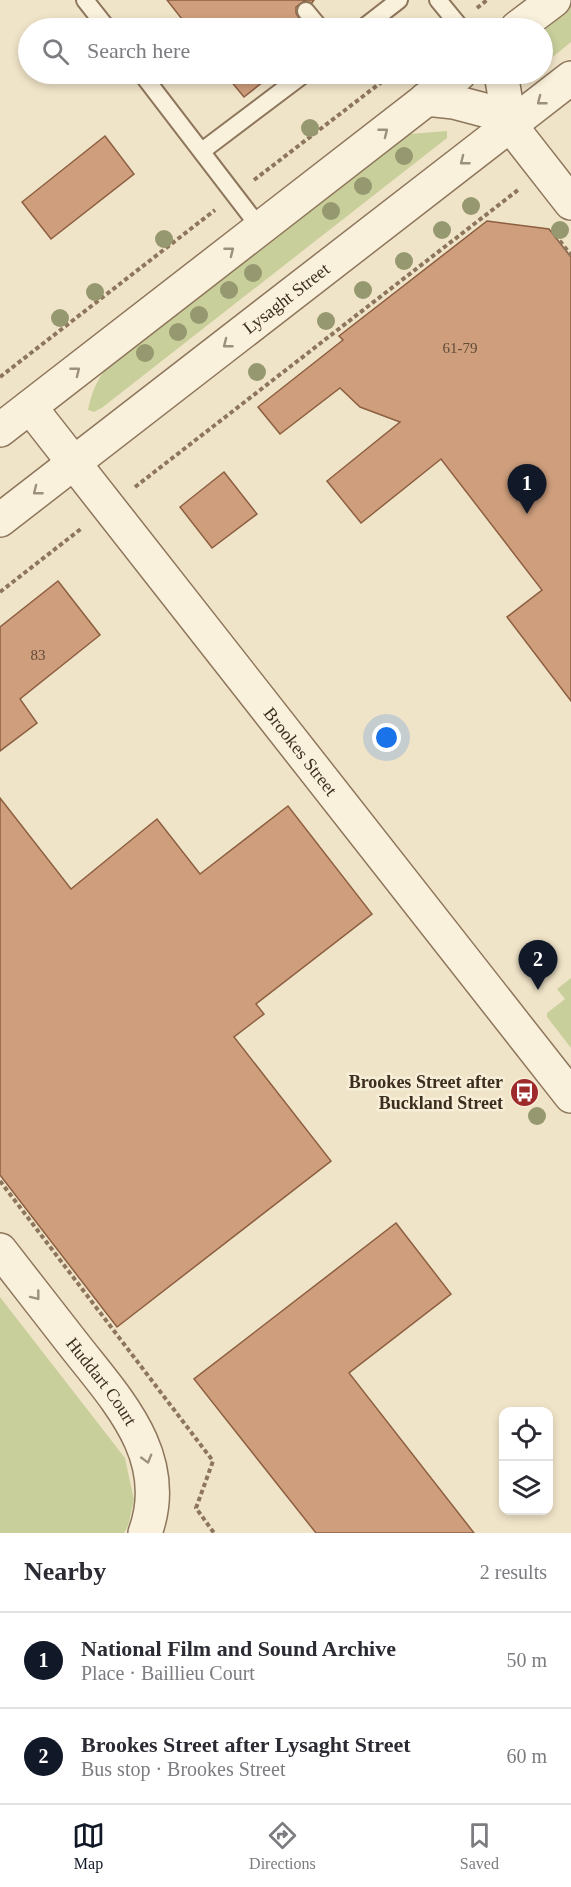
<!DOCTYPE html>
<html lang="en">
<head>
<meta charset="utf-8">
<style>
  body { margin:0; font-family:Georgia,serif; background:#f7f7f7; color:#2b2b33 }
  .controls { position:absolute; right:18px; bottom:18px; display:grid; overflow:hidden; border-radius:12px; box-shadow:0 3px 9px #0003 }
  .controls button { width:54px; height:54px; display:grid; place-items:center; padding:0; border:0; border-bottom:2px solid #e1e1e2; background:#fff; color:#2b2b33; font:30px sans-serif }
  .you { position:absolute; left:387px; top:738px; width:21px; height:21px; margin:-15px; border:4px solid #fff; border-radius:50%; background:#1a73e8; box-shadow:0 0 0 9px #1a73e833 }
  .badge { display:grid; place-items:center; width:39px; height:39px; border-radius:50%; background:#111827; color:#fff; font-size:20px; font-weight:700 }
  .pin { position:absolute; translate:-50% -50px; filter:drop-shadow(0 2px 3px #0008) }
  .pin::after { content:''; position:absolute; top:32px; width:21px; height:18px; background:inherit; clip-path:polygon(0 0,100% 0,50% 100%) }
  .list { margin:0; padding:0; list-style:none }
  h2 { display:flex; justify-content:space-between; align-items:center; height:78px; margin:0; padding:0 24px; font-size:26px }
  h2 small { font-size:20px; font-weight:400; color:#7c7c81 }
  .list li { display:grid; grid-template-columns:39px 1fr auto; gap:18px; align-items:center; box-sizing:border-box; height:96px; padding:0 24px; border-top:2px solid #e1e1e2 }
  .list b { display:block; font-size:22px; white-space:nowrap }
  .list p { margin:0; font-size:20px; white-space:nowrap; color:#7c7c81 }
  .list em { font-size:20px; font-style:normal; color:#7c7c81 }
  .icon { flex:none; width:33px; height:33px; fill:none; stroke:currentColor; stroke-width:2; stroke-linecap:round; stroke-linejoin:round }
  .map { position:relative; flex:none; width:571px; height:1533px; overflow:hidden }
  .search { position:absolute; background:#fff; box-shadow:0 3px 9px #0003; left:18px; right:18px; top:18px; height:66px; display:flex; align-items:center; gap:15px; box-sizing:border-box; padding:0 21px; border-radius:33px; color:#7c7c81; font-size:22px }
  .sheet { height:270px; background:#fff }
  nav { display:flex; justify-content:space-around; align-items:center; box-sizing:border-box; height:84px; border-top:2px solid #e1e1e2; background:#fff; font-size:16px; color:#7c7c81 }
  nav a { display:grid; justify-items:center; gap:3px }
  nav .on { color:#111827 }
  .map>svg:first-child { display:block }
</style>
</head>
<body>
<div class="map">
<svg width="571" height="1533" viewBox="0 0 571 1533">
  <rect width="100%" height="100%" fill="#f0e4c8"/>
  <!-- green -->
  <path fill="#c9cf9b" d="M571,4V42L543,65V33L553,19Z
    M447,131V138L103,407L94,412L88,410C91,394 96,382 106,368L409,134Z
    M571,978V1048L547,1017V1013L565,999L557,989Z
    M0,1297L125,1458L134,1500L128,1526L124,1533H0Z"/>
  <!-- building -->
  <path fill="#cf9f7d" stroke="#8d5f41" stroke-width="1.5" d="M167,0H314L312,3L304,1L296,7V13L300,20L296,25L298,28H189Z
    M225,74H273L244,97Z
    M105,136L134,174L51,239L22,202Z
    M487,221L549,229L571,257V701L507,617L542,590L441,459L361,523L327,481L400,422L360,407L340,388L280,434L258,407L343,340L339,336Z
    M224,472L257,514L212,548L180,507Z
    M58,581L100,635L20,699L37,723L0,751V627Z
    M0,798L71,889L157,819L200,874L288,806L372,914L256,1004L264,1014L234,1037L331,1161L117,1327L0,1175Z
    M396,1223L451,1294L349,1373L474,1533H316L194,1379Z"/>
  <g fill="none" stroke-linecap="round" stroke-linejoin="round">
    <defs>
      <path id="service" d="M85,0L107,28
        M438,0L461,28
        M306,11L320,28
        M363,28L399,0
        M142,74L260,228
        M202,151L304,74"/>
      <g id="minor">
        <path d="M501,74L510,125"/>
        <path d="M426,99L454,102L488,111L510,125L571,203"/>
        <path id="s1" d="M30,407L571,1096"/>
        <path id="s2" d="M0,1250C25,1282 49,1313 74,1345C117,1400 173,1457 145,1533"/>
      </g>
      <g id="tertiary">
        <path d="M517,28L554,0"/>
        <path d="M0,430L459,74"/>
        <path id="s3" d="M0,520L571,78"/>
      </g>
    </defs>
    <!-- service casing -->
    <use href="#service" stroke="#8d765c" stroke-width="20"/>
    <!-- minor casing -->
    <use href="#minor" stroke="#8d765c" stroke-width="36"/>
    <!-- tertiary casing -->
    <use href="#tertiary" stroke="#8d765c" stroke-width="36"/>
    <!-- path -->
    <path stroke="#8d765c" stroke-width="4" stroke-dasharray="4.5 3" stroke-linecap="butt" d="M477,8L487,0
      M254,180L392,74
      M555,235L571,255
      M0,377L215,210
      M135,487L518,190
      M0,592L82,528
      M0,1181L213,1461L196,1508L214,1533"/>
    <!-- service -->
    <use href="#service" stroke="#faf1dc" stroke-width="16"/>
    <!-- minor -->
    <use href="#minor" stroke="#faf1dc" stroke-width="33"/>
    <!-- tertiary -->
    <use href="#tertiary" stroke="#faf1dc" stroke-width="33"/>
  </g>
  <!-- trees -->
  <g fill="#96986f">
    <circle cx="310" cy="128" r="9"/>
    <circle cx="404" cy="156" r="9"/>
    <circle cx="363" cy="186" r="9"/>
    <circle cx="471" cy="206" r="9"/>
    <circle cx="331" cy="211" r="9"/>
    <circle cx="442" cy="230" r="9"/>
    <circle cx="560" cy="230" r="9"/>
    <circle cx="164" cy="239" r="9"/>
    <circle cx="404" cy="261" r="9"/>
    <circle cx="253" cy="273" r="9"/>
    <circle cx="229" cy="290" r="9"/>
    <circle cx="363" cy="290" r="9"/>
    <circle cx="95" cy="292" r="9"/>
    <circle cx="199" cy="315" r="9"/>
    <circle cx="60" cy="318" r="9"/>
    <circle cx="326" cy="321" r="9"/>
    <circle cx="178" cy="332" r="9"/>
    <circle cx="145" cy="353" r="9"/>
    <circle cx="257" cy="372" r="9"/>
    <circle cx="537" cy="1116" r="9"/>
  </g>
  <!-- one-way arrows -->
  <defs><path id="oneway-chevron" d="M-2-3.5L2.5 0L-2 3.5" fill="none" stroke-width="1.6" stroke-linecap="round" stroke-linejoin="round" transform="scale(1.5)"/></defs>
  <g stroke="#9c907e">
    <use href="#oneway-chevron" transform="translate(541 101) rotate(142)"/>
    <use href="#oneway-chevron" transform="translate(384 132) rotate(-38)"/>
    <use href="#oneway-chevron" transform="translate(464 161) rotate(142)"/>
    <use href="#oneway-chevron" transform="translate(230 251) rotate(-38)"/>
    <use href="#oneway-chevron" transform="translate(227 344) rotate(142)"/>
    <use href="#oneway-chevron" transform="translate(76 371) rotate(-38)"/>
    <use href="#oneway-chevron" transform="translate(37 491) rotate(142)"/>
    <use href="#oneway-chevron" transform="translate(36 1296) rotate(52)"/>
    <use href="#oneway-chevron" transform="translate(147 1459) rotate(74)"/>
  </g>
  <!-- icons -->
  <defs>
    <symbol id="bus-disc" viewBox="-11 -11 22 22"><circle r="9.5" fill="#9e2a2b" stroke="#f7eed8"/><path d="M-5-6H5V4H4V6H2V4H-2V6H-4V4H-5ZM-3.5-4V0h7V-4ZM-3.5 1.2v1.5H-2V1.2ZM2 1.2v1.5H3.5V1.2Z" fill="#fff"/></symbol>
  </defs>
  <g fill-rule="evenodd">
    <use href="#bus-disc" x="508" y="1076" width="33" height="33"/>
  </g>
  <g text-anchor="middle" stroke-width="5" stroke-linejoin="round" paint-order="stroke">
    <!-- number labels -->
    <g font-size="15" fill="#624a37">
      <text x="460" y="353">61-79</text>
      <text x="38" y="660">83</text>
    </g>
    <!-- street labels -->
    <g font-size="18" fill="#3d2e20" stroke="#f7eed8">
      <text dy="6" stroke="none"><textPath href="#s3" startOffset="362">Lysaght Street</textPath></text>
      <text dy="6" stroke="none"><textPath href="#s1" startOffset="438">Brookes Street</textPath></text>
      <text dy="6" stroke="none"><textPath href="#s2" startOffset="166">Huddart Court</textPath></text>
    </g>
    <!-- poi labels -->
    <g font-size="18" font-weight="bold" fill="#3d2e20" stroke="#f7eed8" text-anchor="end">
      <text x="503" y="1088">Brookes Street after<tspan x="503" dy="21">Buckland Street</tspan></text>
    </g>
  </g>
</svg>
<div class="controls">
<button><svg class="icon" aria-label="locate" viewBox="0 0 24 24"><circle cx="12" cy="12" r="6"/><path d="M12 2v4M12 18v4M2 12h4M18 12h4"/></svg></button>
<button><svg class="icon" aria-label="layers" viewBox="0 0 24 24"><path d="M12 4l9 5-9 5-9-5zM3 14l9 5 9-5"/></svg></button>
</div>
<div class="you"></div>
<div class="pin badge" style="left:527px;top:514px">1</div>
<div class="pin badge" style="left:538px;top:990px">2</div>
<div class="search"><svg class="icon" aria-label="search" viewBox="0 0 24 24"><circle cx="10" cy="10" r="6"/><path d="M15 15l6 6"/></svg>Search here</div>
</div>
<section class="sheet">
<h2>Nearby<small>2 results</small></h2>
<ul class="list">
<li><span class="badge">1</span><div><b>National Film and Sound Archive</b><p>Place · Baillieu Court</p></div><em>50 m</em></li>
<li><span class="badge">2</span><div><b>Brookes Street after Lysaght Street</b><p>Bus stop · Brookes Street</p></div><em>60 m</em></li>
</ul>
</section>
<nav>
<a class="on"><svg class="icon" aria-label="map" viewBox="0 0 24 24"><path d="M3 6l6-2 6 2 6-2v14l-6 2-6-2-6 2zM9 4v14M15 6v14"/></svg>Map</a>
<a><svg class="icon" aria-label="directions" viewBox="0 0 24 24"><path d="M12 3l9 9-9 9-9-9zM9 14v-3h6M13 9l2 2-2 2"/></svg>Directions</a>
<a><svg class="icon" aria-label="saved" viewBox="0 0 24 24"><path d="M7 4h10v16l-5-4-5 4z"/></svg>Saved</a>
</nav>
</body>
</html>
